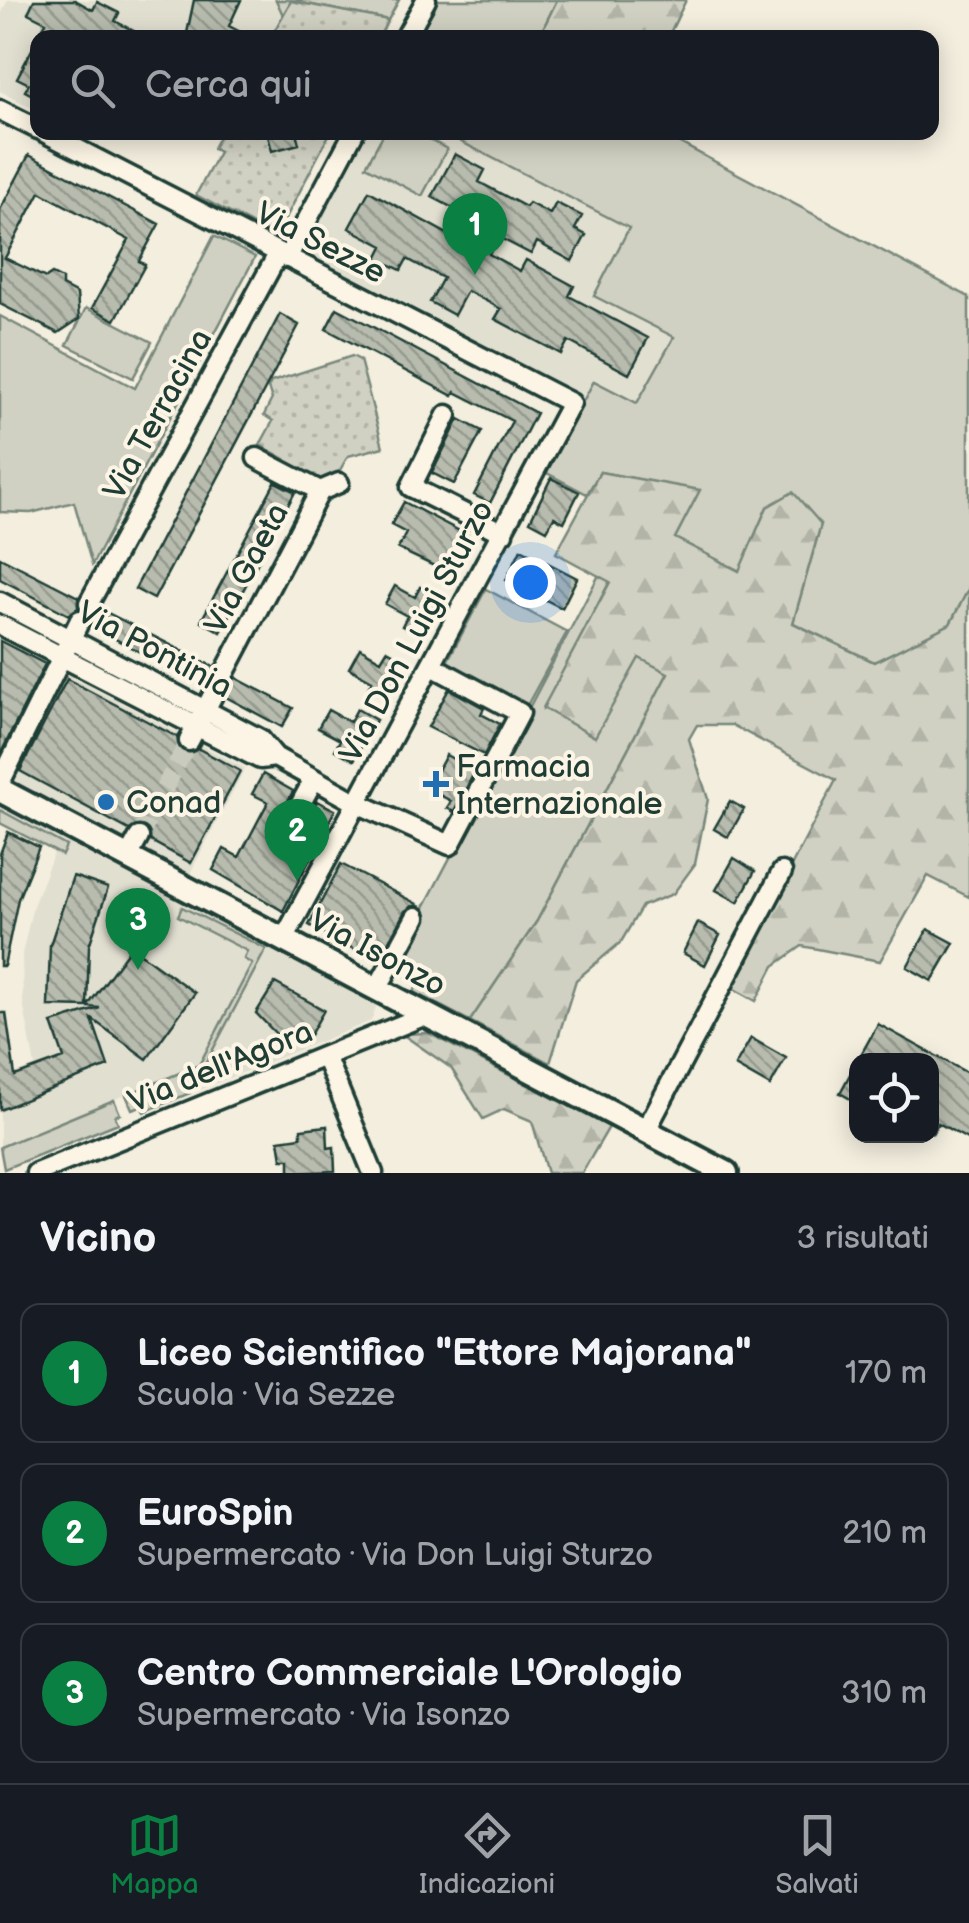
<!DOCTYPE html>
<html lang="it">
<head>
<meta charset="utf-8">
<style>
  body { margin:0; font-family:"Balsamiq Sans",sans-serif; background:#20242c; color:#f1f3f6 }
  .controls { position:absolute; right:30px; bottom:30px; display:grid; overflow:hidden; border-radius:20px; box-shadow:0 5px 25px #0003 }
  .controls button { width:90px; height:90px; display:grid; place-items:center; padding:0; border:0; border-bottom:2px solid #363941; background:#171b24; color:#f1f3f6; font:50px sans-serif }
  .you { position:absolute; left:530px; top:582px; width:35px; height:35px; margin:-25px; border:8px solid #fff; border-radius:50%; background:#1a73e8; box-shadow:0 0 0 15px #1a73e833 }
  .badge { display:grid; place-items:center; width:65px; height:65px; border-radius:50%; background:#0b8043; color:#fff; font-size:32px; font-weight:700 }
  .pin { position:absolute; translate:-50% -82px; filter:drop-shadow(0 2px 5px #0008) }
  .pin::after { content:''; position:absolute; top:52px; width:35px; height:30px; background:inherit; clip-path:polygon(0 0,100% 0,50% 100%) }
  .list { margin:0; padding:0; list-style:none }
  h2 { display:flex; justify-content:space-between; align-items:center; height:130px; margin:0; padding:0 40px; font-size:42px }
  h2 small { font-size:32px; font-weight:400; color:#9ea1a6 }
  .list li { display:grid; grid-template-columns:65px 1fr auto; gap:30px; align-items:center; box-sizing:border-box; height:140px; margin:0 20px 20px; padding:0 20px; border:2px solid #363941; border-radius:20px }
  .list b { display:block; font-size:38px; white-space:nowrap }
  .list p { margin:0; font-size:32px; white-space:nowrap; color:#9ea1a6 }
  .list em { font-size:32px; font-style:normal; color:#9ea1a6 }
  .icon { flex:none; width:55px; height:55px; fill:none; stroke:currentColor; stroke-width:2; stroke-linecap:round; stroke-linejoin:round }
  .map { position:relative; flex:none; width:969px; height:1173px; overflow:hidden }
  .search { position:absolute; background:#171b24; box-shadow:0 5px 25px #0003; left:30px; right:30px; top:30px; height:110px; display:flex; align-items:center; gap:25px; box-sizing:border-box; padding:0 35px; border-radius:20px; color:#9ea1a6; font-size:38px }
  .sheet { height:610px; background:#171b24 }
  nav { display:flex; justify-content:space-around; align-items:center; box-sizing:border-box; height:140px; border-top:2px solid #363941; background:#171b24; font-size:28px; color:#9ea1a6 }
  nav a { display:grid; justify-items:center; gap:5px }
  nav .on { color:#0b8043 }
  .map>svg:first-child { display:block }
</style>
</head>
<body>
<div class="map">
<svg width="969" height="1173" viewBox="0 0 969 1173">
  <defs>
    <pattern id="forest-firs" width="22" height="20" patternUnits="userSpaceOnUse" patternTransform="scale(2.5)"><rect width="22" height="20" fill="#d0d1c2"/><path d="M5 1l3.5 6h-7zM16 11l3.5 6h-7z" fill="#b2b4a7"/></pattern>
    <pattern id="park-dots" width="8" height="8" patternUnits="userSpaceOnUse" patternTransform="scale(2.5)"><rect width="8" height="8" fill="#d0d1c2"/><path d="M2 2h.1M6 6h.1" fill="none" stroke="#b2b4a7" stroke-width="1.8" stroke-linecap="round"/></pattern>
    <pattern id="building-back-hatch" width="6" height="6" patternUnits="userSpaceOnUse" patternTransform="scale(2.5)"><rect width="6" height="6" fill="#b8bcae"/><path d="M-1 5l2 2M0 0l6 6M5-1l2 2" fill="none" stroke="#959a8e"/></pattern>
  </defs>
  <rect width="100%" height="100%" fill="#f3eede"/>
  <filter id="ink" filterUnits="userSpaceOnUse"><feTurbulence type="fractalNoise" baseFrequency=".01" numOctaves="2"/><feDisplacementMap in="SourceGraphic" scale="20" xChannelSelector="R" yChannelSelector="G"/><feConvolveMatrix kernelMatrix="1 2 1 2 8 2 1 2 1" color-interpolation-filters="sRGB"/></filter>
  <g filter="url(#ink)">
    <!-- built -->
    <path fill="#e1dfd0" d="M8,0H276L283,15L271,37L38,38L37,111L0,91V16Z
      M366,133H444L630,228L674,337L637,404L594,381L584,398L303,254Z
      M0,639L245,768L187,879L384,983L371,1021L144,1112L141,1106L132,1109L125,1095L0,1147V1080L35,1066L23,1002L22,954L33,906L54,852L0,823Z"/>
    <!-- grass -->
    <path fill="#d0d1c2" stroke="#78877b" stroke-width="2.5" d="M276,0H399L388,20L292,1L283,15Z
      M434,0H557L539,37L415,38Z
      M384,133H417L447,149L422,196L366,166Z
      M444,133H661L969,297V588L950,624L874,662L793,623L821,524L767,507L740,571L675,538L699,491L600,472L587,494L545,472L594,381L637,403L674,337L594,296L629,228Z
      M214,236L255,257L92,565L74,502L31,513L0,512V316L135,388Z
      M86,308L152,342L133,378L67,345Z
      M599,575L610,581L544,708L640,657L668,673L537,921L470,1021L414,992L418,982L392,968Z
      M486,589L567,632L525,709L450,667L448,660Z
      M0,810L66,846L62,855L0,823Z
      M182,907L266,949L190,1093L144,1112L141,1106L132,1109L126,1095L199,1065L252,964L244,959L247,951L178,916Z
      M114,1100L120,1114L115,1116L118,1123L4,1169L0,1147Z"/>
    <!-- forest -->
    <path fill="url(#forest-firs)" stroke="#78877b" stroke-width="2.5" d="M557,0H686L668,37H539Z
      M600,472L700,490L675,538L739,571L767,507L793,492L821,524L793,623L874,662L950,624L969,588V897L928,876L880,961L802,946L774,966L756,1001L729,986L836,780L732,725H697L689,739L708,799L695,864L673,894L642,906L621,942L576,980L550,1063L470,1021L537,921L668,673L639,658L595,737L543,708L610,582L556,553Z
      M428,1033L609,1127L582,1173H547L532,1121L504,1109L483,1119L451,1068L402,1034Z"/>
    <!-- park -->
    <path fill="url(#park-dots)" stroke="#78877b" stroke-width="2.5" d="M291,1L388,20L379,37H271Z
      M221,133H330L276,237L196,195L219,152L213,148Z
      M352,356L360,360L383,447L348,456L336,477L319,485L282,465L285,459L260,445L273,421L264,415L272,399L268,388L271,382Z"/>
    <!-- building -->
    <path fill="url(#building-back-hatch)" stroke="#1f3d34" stroke-width="2.5" d="M34,0H75L93,10L97,2L119,13L115,21L147,38H38L46,22L28,13Z
      M194,0H241L229,26L252,38H186Z
      M38,38V98L25,91L29,84L17,78Z
      M267,132H296L299,144L272,151Z
      M455,154L485,170L479,182L526,207L529,203L550,214L556,203L582,216L575,229L586,235L572,261L537,242L531,254L498,237L489,254L520,271L526,260L574,286L569,296L648,338L629,374L568,341L561,354L495,319L501,309L467,291L454,315L430,302L443,278L407,259L401,270L377,258L383,246L349,228L369,191L462,242L474,219L432,197Z
      M29,155L159,224L139,261L145,265L115,320L92,308L129,240L40,192L5,258L46,278L52,274L62,279V286L77,294L79,319L58,333L0,304V210Z
      M337,308L536,413L490,503L474,495L512,421L455,392L453,396L326,329Z
      M280,314L299,325L154,599L135,589Z
      M459,419L482,431L454,484L432,473Z
      M551,478L579,492L564,522L554,517L547,530L530,521Z
      M275,482L295,492L221,632L201,621Z
      M404,502L471,537L451,574L398,549L406,533L391,525Z
      M521,549L577,578L562,608L506,580Z
      M0,557L78,597V608L69,615L0,579Z
      M395,586L415,597L420,587L439,597L419,635L402,626L407,616L385,604Z
      M100,609L214,667L215,679L204,686L91,626V615Z
      M0,641L45,664L0,755Z
      M360,648L381,660L387,650L407,661L386,698L368,688L372,681L349,668Z
      M236,678L293,708L282,727L226,697L225,684Z
      M67,679L177,737L182,752L199,749L240,771L191,863L151,841L144,826L129,830L20,771Z
      M449,689L484,708L481,714L500,724L484,755L428,727Z
      M357,709L376,720L354,760L335,750L340,740L318,728L328,710L350,722Z
      M446,755L475,771L454,812L447,808L451,801L428,789Z
      M263,774L293,791L274,828V839L280,844L295,840L317,801L335,810L283,911L213,870L224,849L239,857L268,802L252,794Z
      M730,801L744,809L728,837L714,829Z
      M8,832L39,847L18,899L4,966H0V854Z
      M734,858L755,871L738,902L716,890Z
      M341,864L417,904L405,911L378,962L309,925Z
      M73,876L108,888L89,946L87,1007L48,1006L50,945Z
      M698,923L720,935L705,965L683,953Z
      M928,929L954,943L932,981L907,967Z
      M131,947L195,993L147,1059L92,1019L108,1066L0,1110V1013H6L15,1076L64,1058L52,1023L100,1008L87,1007Z
      M275,983L324,1010L310,1035L297,1027L282,1040L256,1013Z
      M878,1024L969,1074V1140L938,1123L932,1134V1060H858Z
      M751,1038L786,1058L770,1086L735,1066Z
      M856,1063V1102L840,1093Z
      M327,1126L328,1148L334,1147L335,1171L290,1173V1159H282L279,1140L301,1137V1129Z"/>
    <g fill="none" stroke-linecap="round" stroke-linejoin="round">
      <!-- minor-tunnel -->
      <path stroke="#c9cbbc" stroke-width="18" stroke-dasharray="18 9" stroke-linecap="butt" d="M139,837L189,741"/>
      <defs>
        <path id="minor" d="M405,38L426,0
          M0,110L38,129
          M44,132L571,403L284,939
          M287,258L354,132
          M447,415L411,487L503,533
          M257,458L320,491
          M0,602L260,739L275,757L357,803L450,845L520,713L434,667
          M89,603L278,254
          M0,625L260,759L275,757
          M225,672L320,491L339,483
          M189,741L215,691
          M0,783L80,620
          M285,833L314,779
          M128,857L139,837
          M377,989L416,917
          M325,1056L373,1173
          M646,1130L782,872
          M36,1173L426,1015"/>
        <path id="major" d="M0,790L726,1173"/>
      </defs>
      <!-- minor casing -->
      <use href="#minor" stroke="#1f3d34" stroke-width="25"/>
      <!-- major casing -->
      <use href="#major" stroke="#1f3d34" stroke-width="30"/>
      <!-- minor -->
      <use href="#minor" stroke="#fcf5e5" stroke-width="18"/>
      <!-- major -->
      <use href="#major" stroke="#fcf5e5" stroke-width="22"/>
    </g>
  </g>
  <!-- markers -->
  <g fill="#1f6fb2" stroke="#fcf5e5" stroke-width="4">
    <path d="M431 769h10v10h10v10h-10v10h-10v-10h-10v-10h10z"/>
    <circle cx="106" cy="802" r="10"/>
  </g>
  <g text-anchor="middle" stroke-width="8" stroke-linejoin="round" paint-order="stroke">
    <!-- street labels -->
    <g font-size="32" fill="#1f3d34" stroke="#fcf5e5">
      <text transform="translate(321 242) rotate(27)" y="11">Via Sezze</text>
      <text transform="translate(157 414) rotate(-61)" y="11">Via Terracina</text>
      <text transform="translate(246 568) rotate(-62)" y="11">Via Gaeta</text>
      <text transform="translate(416 631) rotate(-62)" y="11">Via Don Luigi Sturzo</text>
      <text transform="translate(155 649) rotate(28)" y="11">Via Pontinia</text>
      <text transform="translate(378 952) rotate(28)" y="11">Via Isonzo</text>
      <text transform="translate(220 1066) rotate(-22)" y="11">Via dell'Agora</text>
    </g>
    <!-- poi labels -->
    <g font-size="32" fill="#1f3d34" stroke="#fcf5e5" text-anchor="start">
      <text x="456" y="777">Farmacia<tspan x="456" dy="37">Internazionale</tspan></text>
      <text x="126" y="813">Conad</text>
    </g>
  </g>
</svg>
<div class="controls">
<button><svg class="icon" aria-label="locate" viewBox="0 0 24 24"><circle cx="12" cy="12" r="6"/><path d="M12 2v4M12 18v4M2 12h4M18 12h4"/></svg></button>
</div>
<div class="you"></div>
<div class="pin badge" style="left:475px;top:275px">1</div>
<div class="pin badge" style="left:297px;top:881px">2</div>
<div class="pin badge" style="left:138px;top:970px">3</div>
<div class="search"><svg class="icon" aria-label="search" viewBox="0 0 24 24"><circle cx="10" cy="10" r="6"/><path d="M15 15l6 6"/></svg>Cerca qui</div>
</div>
<section class="sheet">
<h2>Vicino<small>3 risultati</small></h2>
<ul class="list">
<li><span class="badge">1</span><div><b>Liceo Scientifico &quot;Ettore Majorana&quot;</b><p>Scuola · Via Sezze</p></div><em>170 m</em></li>
<li><span class="badge">2</span><div><b>EuroSpin</b><p>Supermercato · Via Don Luigi Sturzo</p></div><em>210 m</em></li>
<li><span class="badge">3</span><div><b>Centro Commerciale L'Orologio</b><p>Supermercato · Via Isonzo</p></div><em>310 m</em></li>
</ul>
</section>
<nav>
<a class="on"><svg class="icon" aria-label="map" viewBox="0 0 24 24"><path d="M3 6l6-2 6 2 6-2v14l-6 2-6-2-6 2zM9 4v14M15 6v14"/></svg>Mappa</a>
<a><svg class="icon" aria-label="directions" viewBox="0 0 24 24"><path d="M12 3l9 9-9 9-9-9zM9 14v-3h6M13 9l2 2-2 2"/></svg>Indicazioni</a>
<a><svg class="icon" aria-label="saved" viewBox="0 0 24 24"><path d="M7 4h10v16l-5-4-5 4z"/></svg>Salvati</a>
</nav>
</body>
</html>
